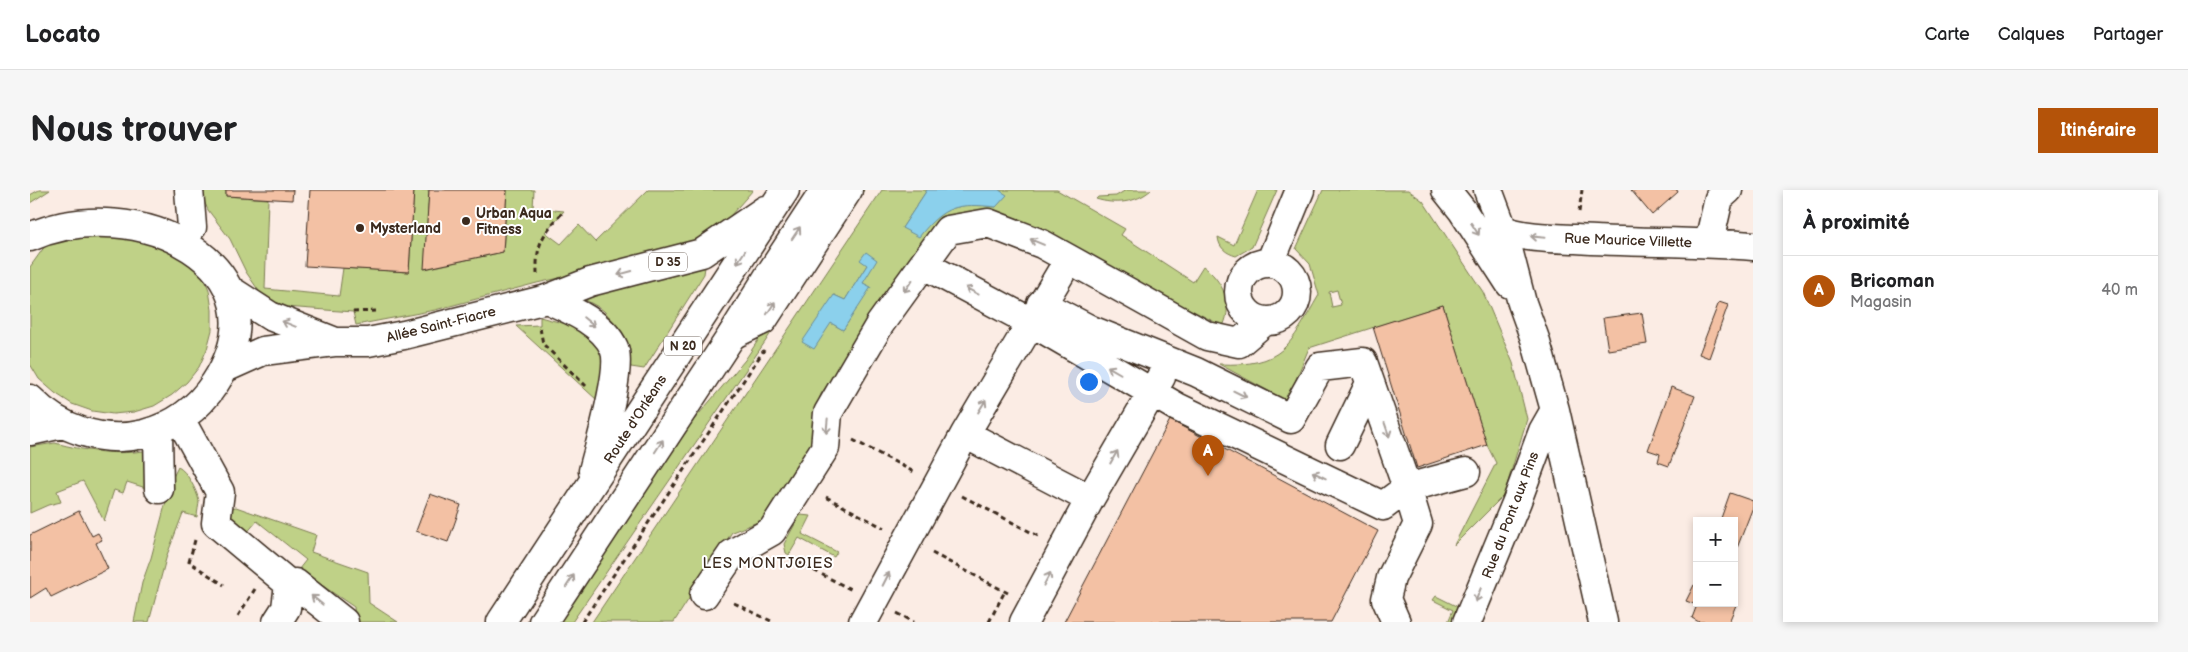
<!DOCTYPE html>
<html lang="fr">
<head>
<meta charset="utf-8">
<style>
  body { margin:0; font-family:"Balsamiq Sans",sans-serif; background:#f6f6f6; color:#202124 }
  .controls { position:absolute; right:15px; bottom:15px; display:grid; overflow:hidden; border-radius:0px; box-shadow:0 2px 8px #0003 }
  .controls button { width:45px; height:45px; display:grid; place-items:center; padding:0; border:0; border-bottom:1px solid #e0e0e0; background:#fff; color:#202124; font:25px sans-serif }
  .you { position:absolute; left:1058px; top:191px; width:18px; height:18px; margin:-12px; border:4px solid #fff; border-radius:50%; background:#1a73e8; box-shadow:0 0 0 8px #1a73e833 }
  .badge { display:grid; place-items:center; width:32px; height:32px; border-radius:50%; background:#b45309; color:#fff; font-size:16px; font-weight:700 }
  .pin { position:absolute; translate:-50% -41px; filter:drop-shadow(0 1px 2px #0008) }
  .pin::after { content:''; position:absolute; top:26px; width:18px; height:15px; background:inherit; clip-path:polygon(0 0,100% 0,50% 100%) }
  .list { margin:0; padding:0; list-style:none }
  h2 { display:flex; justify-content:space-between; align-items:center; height:65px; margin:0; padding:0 20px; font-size:21px }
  h2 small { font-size:16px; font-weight:400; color:#757577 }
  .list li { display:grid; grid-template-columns:32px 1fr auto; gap:15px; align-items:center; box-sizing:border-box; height:70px; padding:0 20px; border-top:1px solid #e0e0e0 }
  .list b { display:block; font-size:19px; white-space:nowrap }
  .list p { margin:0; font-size:16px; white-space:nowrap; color:#757577 }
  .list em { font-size:16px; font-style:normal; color:#757577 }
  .map { position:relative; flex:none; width:1723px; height:432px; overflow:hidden; border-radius:0px }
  header { display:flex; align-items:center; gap:30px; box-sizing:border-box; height:70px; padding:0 25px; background:#fff; border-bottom:1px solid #e0e0e0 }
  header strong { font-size:24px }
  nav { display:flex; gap:28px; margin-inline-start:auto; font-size:18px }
  .intro { display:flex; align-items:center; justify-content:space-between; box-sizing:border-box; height:120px; padding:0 30px }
  h1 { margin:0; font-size:35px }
  .button { padding:12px 22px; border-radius:0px; background:#b45309; color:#fff; font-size:18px; font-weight:700 }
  main { display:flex; gap:30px; padding:0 30px }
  aside { flex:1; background:#fff; border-radius:0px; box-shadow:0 2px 8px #0003 }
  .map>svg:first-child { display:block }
</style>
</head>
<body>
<header>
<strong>Locato</strong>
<nav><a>Carte</a><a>Calques</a><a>Partager</a></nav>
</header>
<div class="intro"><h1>Nous trouver</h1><a class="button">Itinéraire</a></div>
<main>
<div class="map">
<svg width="1723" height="432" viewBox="0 0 1723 432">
  <rect width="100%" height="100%" fill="#fbece4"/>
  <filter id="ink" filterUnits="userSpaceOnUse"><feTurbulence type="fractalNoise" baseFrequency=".02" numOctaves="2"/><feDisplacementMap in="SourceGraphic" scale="10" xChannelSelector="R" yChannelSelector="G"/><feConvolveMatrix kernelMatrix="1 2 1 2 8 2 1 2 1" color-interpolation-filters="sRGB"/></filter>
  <g filter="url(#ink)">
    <!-- green -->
    <path fill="#bfd187" stroke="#7d7e52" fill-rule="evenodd" d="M9,0H20L0,13V5Z
      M169,0H196V6L238,9L235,99L309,106L313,78L379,82L384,0H399L395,79L473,62L477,0H504L503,18L534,21L515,42L531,54L549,35L565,52L618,0H723L686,42L648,58L588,75L507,93L405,120L326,135L323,122L255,117L242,112L231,104L216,82L200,49L178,20Z
      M828,0H834L735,152L542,432H530L663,231L715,170Z
      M852,0H897L872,38L903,29L919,19L941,14L966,17L976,5L969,0H1027L1095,39L1091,45L1163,92L1173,76C1192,90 1204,114 1193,136L983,31L893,52L791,204L785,221L786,262L733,330L702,342L644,432H562ZM837,75L833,93L840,97L813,140L801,133L804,105L815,110Z
      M1096,0H1121C1106,13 1085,15 1066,9L1068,7L1086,6Z
      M1228,0H1247L1222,57L1206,66C1196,63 1189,58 1188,47L1204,55Z
      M1293,0H1378L1393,11L1453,102L1483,173L1497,229L1474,305L1424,355L1466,273L1457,255L1413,115L1279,158L1257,211L1189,174C1254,177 1259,156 1289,105L1280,74L1266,59ZM1307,100L1311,115L1302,117L1299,102Z
      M91,28L172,82L179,100L182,120V140L177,159L169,177L157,192L142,205L124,216L104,222L83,224L62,221L42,214L25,203L9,189L0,174V77L15,56Z
      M673,74L675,77L674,84L614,179L601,177C595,156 590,137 574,121C568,116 560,113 554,109V106Z
      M510,127L551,138L568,150C573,168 578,194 567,210L486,136L510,135Z
      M25,253C56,261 87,266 119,260L116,298L97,292L93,303L84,300L74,331L53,291L27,301L31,312L18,315L0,323V257Z
      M148,277C157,281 167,301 169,311C169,315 167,322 167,327L153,323L137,365L119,432H104L112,393L121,368L142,289Z
      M206,317L286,345L281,362L338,382L339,413L368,432H325L324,417L287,392L277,391L265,384L276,370L227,331L215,345L200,331L201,318Z
      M770,325L781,326L772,344L807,362L804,367L769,348L759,365L756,363L754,354Z
      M1406,406L1430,418L1424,432H1418L1423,420L1403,410Z"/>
    <!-- water -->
    <path fill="#8bd0ec" stroke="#6b8e9a" d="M897,0H969L977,5L966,17C928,13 914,15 889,47L872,38Z
      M836,62L847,70L833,93L841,97L813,140L801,133L784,159L772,152L804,105L815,110L837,75L830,70Z"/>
    <!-- building -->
    <path fill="#f3c1a4" stroke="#3b2a1e" d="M196,0H263L262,10L196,6Z
      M280,0H384L379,82L275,76Z
      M399,0H477L473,62L394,79Z
      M1601,0H1647L1648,2L1622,25Z
      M1689,112L1698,115L1679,168L1669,164Z
      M1413,115L1457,255L1387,278L1343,137Z
      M1612,123L1617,154L1578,160L1573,128Z
      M1641,197L1665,206L1639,276L1628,272L1630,264L1618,260Z
      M1140,230L1348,341L1301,432H1034Z
      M1700,303L1723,311V317L1707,358L1704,357V331H1690Z
      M400,304L431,315L418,352L386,341Z
      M49,321L62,346L68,343L72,350L66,353L78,379L21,407L16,398L0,408V345Z
      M1664,395L1667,396V413H1701L1706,415L1699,432H1669L1662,428L1667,415L1656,411Z"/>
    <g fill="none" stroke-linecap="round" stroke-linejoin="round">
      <defs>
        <path id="minor" d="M159,0L162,37
          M1416,0L1432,20L1480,94
          M1458,0L1473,40L1492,113L1505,149L1525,220L1573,432
          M1473,40C1496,48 1521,48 1546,49C1605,53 1664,51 1723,56
          M0,47C105,0 262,75 185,193C168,219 144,236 114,244C72,254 29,239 0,209
          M1679,52L1689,8L1698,0
          M1039,69L1177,146L1209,153L1235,131
          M1209 102a29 29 0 1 1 58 0a29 29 0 1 1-58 0Z
          M1240,73L1270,0
          M894,75L1001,132L1147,217L1353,316L1377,298L1333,172L1290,177L1261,229L1166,182L1061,140L1011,114
          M203,102L240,126L303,151
          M702,145L733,130L818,0
          M195,178L233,161L304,152H338L374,145L517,109
          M150,229L190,302L186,333L259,394
          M128,240L129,299
          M0,241L32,234
          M935,244L1060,309
          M1310,255L1340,193
          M259,394L265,393L314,432
          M674,405L702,364L742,341L795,258L798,223L820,185L850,134L918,40L958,33L1012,54L1039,69L935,244L833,432
          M247,432L256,418L259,394
          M994,432L1060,309L1131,187
          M1366,432L1356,409L1361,388L1388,334L1377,298L1436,282
          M1437,432L1487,311L1513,241L1525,220"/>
        <path id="major" d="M517,109L560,92L672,63L735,20
          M517,109C539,119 573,133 584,158C593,178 569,257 563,281
          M471,432L755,0
          M513,432L702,145L740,84L795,0"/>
      </defs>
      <!-- minor casing -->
      <use href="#minor" stroke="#3b2a1e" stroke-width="31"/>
      <!-- major casing -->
      <use href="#major" stroke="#3b2a1e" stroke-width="31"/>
      <!-- path -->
      <path stroke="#3b2a1e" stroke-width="3" stroke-dasharray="5 4" stroke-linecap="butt" d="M1549,22L1552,0
        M507,84C506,52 513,44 534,21
        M323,122L346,121
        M510,138L513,154L556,196
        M823,250L884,282
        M932,306L1010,347
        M796,307L854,338
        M165,350L159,372L194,395
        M902,363L978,403
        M760,368L822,400
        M704,413L743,432
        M867,423L884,432
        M208,426L225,399
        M552,432L734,160
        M959,432L975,401"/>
      <!-- minor -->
      <use href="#minor" stroke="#fff" stroke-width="28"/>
      <!-- major -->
      <use href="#major" stroke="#fff" stroke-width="28"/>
    </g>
    <!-- one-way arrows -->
    <defs><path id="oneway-shaft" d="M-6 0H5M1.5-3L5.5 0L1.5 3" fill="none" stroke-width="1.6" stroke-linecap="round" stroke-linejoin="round" transform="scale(1.25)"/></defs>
    <g stroke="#a79f9a">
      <use href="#oneway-shaft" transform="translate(1445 39) rotate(57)"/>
      <use href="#oneway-shaft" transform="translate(766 43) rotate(-56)"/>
      <use href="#oneway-shaft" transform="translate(1508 47) rotate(-175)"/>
      <use href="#oneway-shaft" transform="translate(1007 52) rotate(-157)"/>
      <use href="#oneway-shaft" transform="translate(711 67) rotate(123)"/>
      <use href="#oneway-shaft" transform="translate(595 83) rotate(165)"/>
      <use href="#oneway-shaft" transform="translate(878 96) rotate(126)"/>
      <use href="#oneway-shaft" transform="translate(942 101) rotate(-152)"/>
      <use href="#oneway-shaft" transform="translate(741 118) rotate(-57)"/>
      <use href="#oneway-shaft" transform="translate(559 132) rotate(39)"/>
      <use href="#oneway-shaft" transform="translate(259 134) rotate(-158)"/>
      <use href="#oneway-shaft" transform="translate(1084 180) rotate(-150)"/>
      <use href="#oneway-shaft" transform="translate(1210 204) rotate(26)"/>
      <use href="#oneway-shaft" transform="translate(952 216) rotate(-59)"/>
      <use href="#oneway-shaft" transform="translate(797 236) rotate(95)"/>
      <use href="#oneway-shaft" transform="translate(1357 240) rotate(71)"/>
      <use href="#oneway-shaft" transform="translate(629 256) rotate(-57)"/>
      <use href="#oneway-shaft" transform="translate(1084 267) rotate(-60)"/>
      <use href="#oneway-shaft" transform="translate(1289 285) rotate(-154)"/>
      <use href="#oneway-shaft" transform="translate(856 389) rotate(-63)"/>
      <use href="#oneway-shaft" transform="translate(1017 389) rotate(-62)"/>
      <use href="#oneway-shaft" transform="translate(540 391) rotate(-57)"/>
      <use href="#oneway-shaft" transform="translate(1448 405) rotate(112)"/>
      <use href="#oneway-shaft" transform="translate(287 410) rotate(-141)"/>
    </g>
  </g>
  <!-- markers -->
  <g fill="#3b2a1e" stroke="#fff" stroke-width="2">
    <circle cx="436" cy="31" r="5"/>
    <circle cx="330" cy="38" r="5"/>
  </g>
  <g text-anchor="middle" stroke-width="4" stroke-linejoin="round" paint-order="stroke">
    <!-- shield labels -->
    <g fill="#fff" stroke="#766a62" stroke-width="1">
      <rect x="619" y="62.5" width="38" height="19" rx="4"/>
      <rect x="634" y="146.5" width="38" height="19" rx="4"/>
    </g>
    <g font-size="12" font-weight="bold" fill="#3b2a1e">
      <text x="638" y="76">D 35</text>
      <text x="653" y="160">N 20</text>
    </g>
    <!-- poi labels -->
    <g font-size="14" font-weight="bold" fill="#3b2a1e" stroke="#fff" text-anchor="start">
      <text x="446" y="28">Urban Aqua<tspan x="446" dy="16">Fitness</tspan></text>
      <text x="340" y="43">Mysterland</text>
    </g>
    <!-- street labels -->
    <g font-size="14" fill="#3b2a1e" stroke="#fff">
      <text transform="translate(1598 50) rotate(2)" y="5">Rue Maurice Villette</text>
      <text transform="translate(411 134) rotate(-14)" y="5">Allée Saint-Fiacre</text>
      <text transform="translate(605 229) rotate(-57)" y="5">Route d'Orléans</text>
      <text transform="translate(1480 325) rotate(-69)" y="5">Rue du Pont aux Pins</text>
    </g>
    <!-- neighbourhood labels -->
    <g font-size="15" letter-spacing="1" fill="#3b2a1e" stroke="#fff">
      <text x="738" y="378">LES MONTJOIES</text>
    </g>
  </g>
</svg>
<div class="controls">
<button>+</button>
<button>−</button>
</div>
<div class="you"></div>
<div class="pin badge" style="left:1178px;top:286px">A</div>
</div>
<aside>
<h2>À proximité<small></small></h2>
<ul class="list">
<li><span class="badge">A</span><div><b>Bricoman</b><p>Magasin</p></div><em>40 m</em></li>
</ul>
</aside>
</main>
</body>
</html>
